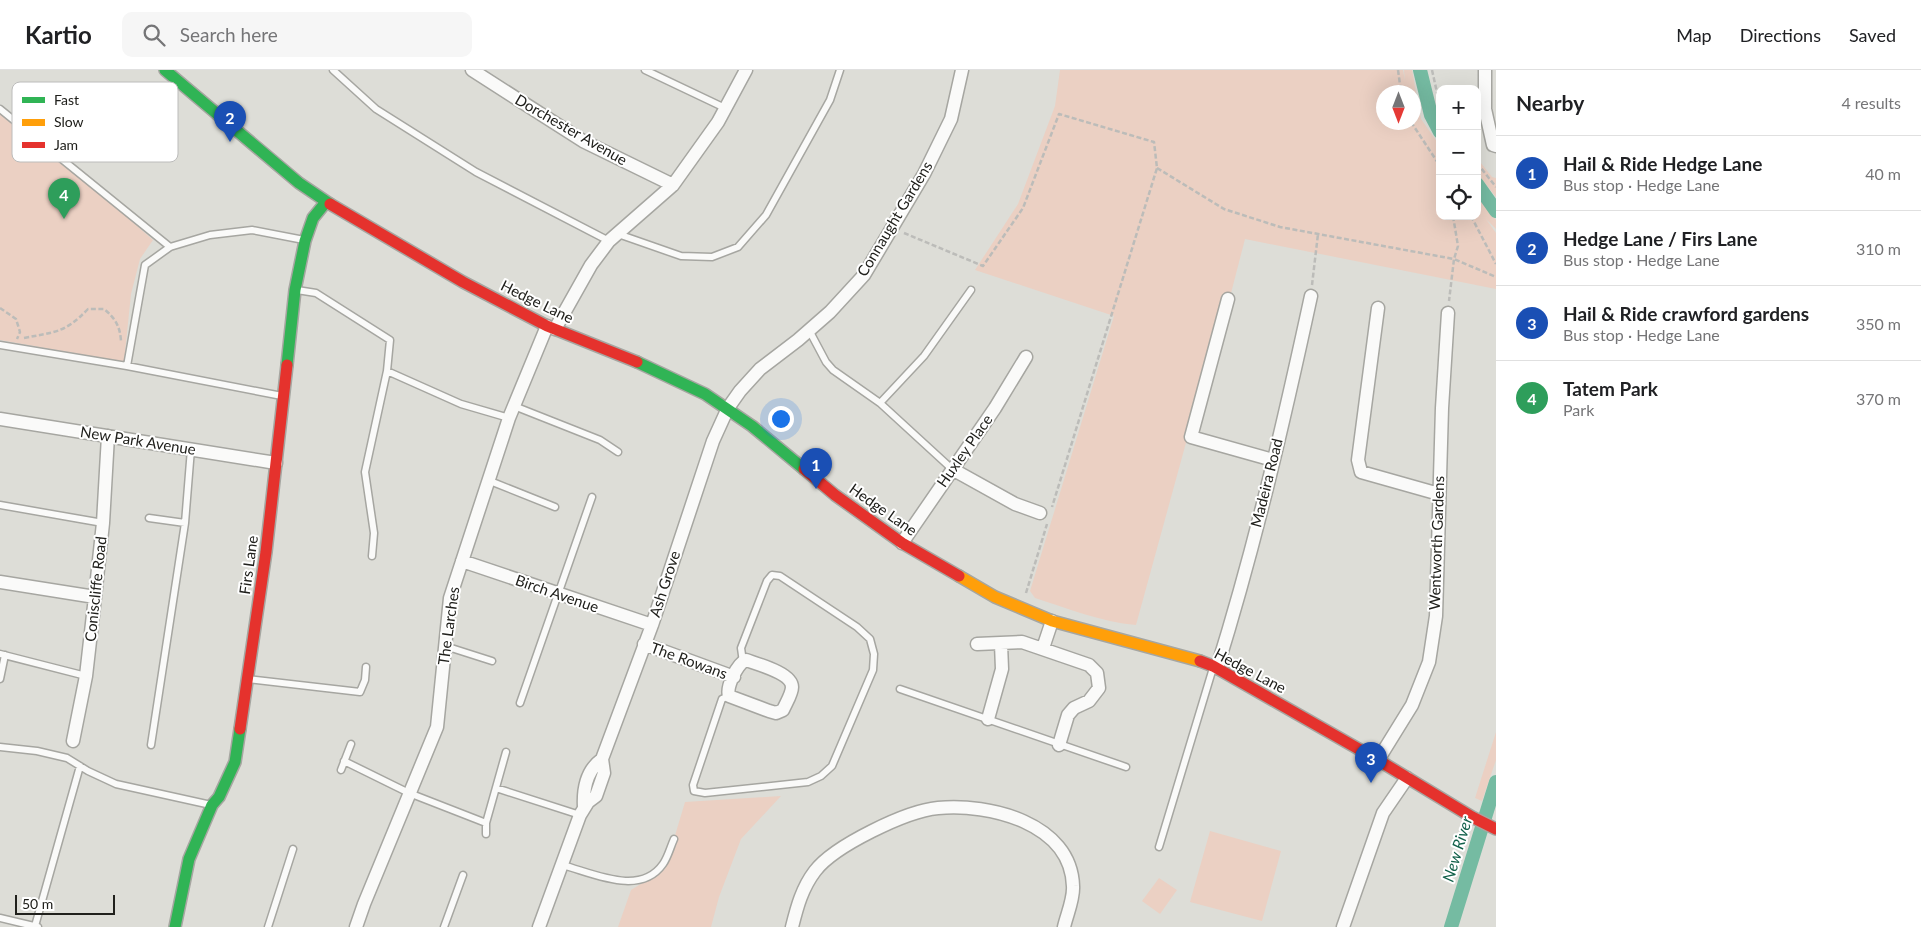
<!DOCTYPE html>
<html lang="en">
<head>
<meta charset="utf-8">
<style>
  body { margin:0; font-family:Lato,sans-serif; background:#f6f6f6; color:#202124 }
  .controls { position:absolute; right:15px; top:15px; display:grid; overflow:hidden; border-radius:10px; box-shadow:0 5px 20px #0002 }
  .controls button { width:45px; height:45px; display:grid; place-items:center; padding:0; border:0; border-bottom:1px solid #e0e0e0; background:#fff; color:#202124; font:25px sans-serif }
  .compass { position:absolute; left:1376px; top:15px; width:45px; height:45px; border-radius:50%; background:#fff; box-shadow:0 5px 20px #0002; rotate:180deg }
  .scale { position:absolute; left:15px; bottom:12px; width:100px; box-sizing:border-box; padding-left:5px; border:2px solid #20201c; border-top:0; font-size:14px; line-height:18px; white-space:nowrap; color:#20201c; -webkit-text-stroke:4px #fff; paint-order:stroke }
  .you { position:absolute; left:780px; top:348px; width:18px; height:18px; margin:-12px; border:4px solid #fff; border-radius:50%; background:#1a73e8; box-shadow:0 0 0 8px #1a73e833 }
  .badge { display:grid; place-items:center; width:32px; height:32px; border-radius:50%; background:#7c3aed; color:#fff; font-size:16px; font-weight:700 }
  .pin { position:absolute; translate:-50% -41px; filter:drop-shadow(0 1px 2px #0008) }
  .pin::after { content:''; position:absolute; top:26px; width:18px; height:15px; background:inherit; clip-path:polygon(0 0,100% 0,50% 100%) }
  .list { margin:0; padding:0; list-style:none }
  h2 { display:flex; justify-content:space-between; align-items:center; height:65px; margin:0; padding:0 20px; font-size:21px }
  h2 small { font-size:16px; font-weight:400; color:#757577 }
  .list li { display:grid; grid-template-columns:32px 1fr auto; gap:15px; align-items:center; box-sizing:border-box; height:75px; padding:0 20px; border-top:1px solid #e0e0e0 }
  .list b { display:block; font-size:19px; white-space:nowrap }
  .list p { margin:0; font-size:16px; white-space:nowrap; color:#757577 }
  .list em { font-size:16px; font-style:normal; color:#757577 }
  .icon { flex:none; width:28px; height:28px; fill:none; stroke:currentColor; stroke-width:2; stroke-linecap:round; stroke-linejoin:round }
  .map { position:relative; flex:none; width:1496px; height:857px; overflow:hidden }
  header { display:flex; align-items:center; gap:30px; box-sizing:border-box; height:70px; padding:0 25px; background:#fff; border-bottom:1px solid #e0e0e0 }
  header strong { font-size:24px }
  nav { display:flex; gap:28px; margin-inline-start:auto; font-size:18px }
  .search { width:350px; height:45px; background:#f6f6f6; display:flex; align-items:center; gap:12px; box-sizing:border-box; padding:0 18px; border-radius:10px; color:#757577; font-size:19px }
  main { display:flex }
  aside { flex:1; background:#fff }
  .map>svg:first-child { display:block }
</style>
</head>
<body>
<header>
<strong>Kartio</strong>
<div class="search"><svg class="icon" aria-label="search" viewBox="0 0 24 24"><circle cx="10" cy="10" r="6"/><path d="M15 15l6 6"/></svg>Search here</div>
<nav><a>Map</a><a>Directions</a><a>Saved</a></nav>
</header>
<main>
<div class="map">
<svg width="1496" height="857" viewBox="0 0 1496 857">
  <rect width="100%" height="100%" fill="#ddddd7"/>
  <!-- green -->
  <path fill="#ebd0c3" fill-rule="evenodd" d="M1060,0H1403L1405,11L1404,0H1412L1421,49L1440,76V146H1477V126L1496,150V159L1486,149L1496,163V219L1245,169L1230,227H1226L1136,555C1101,552 1067,538 1035,528L1030,521L1114,246L975,200L1018,134L1055,36ZM1384,22H1414V52H1384Z
    M0,35L153,170L140,189L131,224L124,292L0,270Z
    M1477,88L1492,107L1496,108V127L1477,103Z
    M1496,662V690L1482,731L1475,728Z
    M781,726L741,769L719,827L711,857H618L631,820L665,799L685,732Z
    M1210,761L1281,781L1262,851L1190,832Z
    M1159,808L1177,820L1160,844L1142,831Z"/>
  <g fill="none" stroke-linecap="round" stroke-linejoin="round">
    <!-- canal -->
    <path stroke="#75bba2" stroke-width="14" d="M1420,0L1431,45L1440,62
      M1477,114L1496,141
      M1451,857L1496,712"/>
    <defs>
      <path id="lane" d="M333,0L376,39L476,102L609,171
        M645,0L725,38
        M0,39L170,177
        M618,164L681,186L712,187L738,177L766,145L830,30L840,0
        M297,220L316,223L390,270L387,301
        M809,260L826,292L833,300L880,333L952,399
        M0,275L127,296L282,326
        M127,296L145,195L170,177L210,165L252,160L304,170
        M880,333L924,286L971,220
        M514,336L600,370L618,382
        M490,411L555,437
        M0,435L103,453
        M149,448L185,453
        M372,486L374,463L365,402L387,301L461,334L509,348
        M445,576L492,591
        M0,584L86,606
        M0,609L5,585
        M248,609L360,622L365,610L366,597
        M900,619L1126,697
        M729,626L722,629L693,715L694,721L705,723L808,712L821,706L832,696L873,600L874,584L870,569L857,557L780,506L772,505L767,511L741,578L743,592
        M520,633L592,427
        M151,675L185,453L191,379
        M0,677L37,681L67,688L88,701L116,714L211,735
        M344,691L409,723L486,753
        M341,700L351,674
        M496,718L580,745
        M486,764V753L506,682
        M1159,777L1213,598
        M562,795C593,803 640,827 663,794C668,787 670,778 674,769
        M0,848L38,857
        M35,856L80,696
        M268,857L293,779
        M444,857L463,805"/>
      <path id="street" d="M472,0L583,71L673,115
        M1485,0V39L1493,75L1496,76
        M1228,229L1191,367L1273,390
        M1378,238L1358,390L1361,402L1439,424
        M555,259L591,195L609,171L673,115L718,52L746,0
        M0,349L276,393
        M952,399L1015,434L1040,443
        M902,473L995,338L1026,287
        M462,491L652,555
        M0,512L95,527
        M644,574L734,607
        M977,574L1022,572L1089,595L1097,603L1099,618L1089,631L1074,638L1068,645L1059,675
        M1043,578L1052,551
        M746,590C757,594 792,603 792,617C792,624 786,633 783,640L776,643L769,641L729,626C726,617 737,594 746,590Z
        M1217,598C1255,476 1284,351 1311,226
        M988,649L1002,599L1001,574
        M73,671L86,606L95,527L103,453L108,366
        M602,689L652,555L713,371L728,338L740,321L760,299L798,270L830,242L864,205L924,104L951,49L962,0
        M1378,690L1412,635L1429,592L1436,546L1442,338L1448,243
        M356,857L364,834L437,657L450,528L509,348L547,256
        M539,857L580,745L588,732L596,726L604,703L602,689C587,700 583,719 584,737
        M792,857C797,837 802,818 815,801C834,776 906,741 938,738C989,733 1071,753 1073,816C1074,829 1067,844 1064,857
        M1343,857L1383,743L1407,708"/>
      <path id="fast" d="M165,0L299,113L330,134
        M637,292L705,324L752,356L804,399
        M287,295L295,220L305,171L313,148L326,132
        M175,857L189,789L212,735L219,727L235,692L240,659"/>
      <path id="slow" d="M959,506L995,527L1052,551L1200,591"/>
      <path id="jam" d="M330,134L463,212L547,256L637,292
        M804,399L835,425L902,473L959,506
        M1200,591L1213,596L1378,690L1472,747L1496,759
        M240,659L266,482L287,295"/>
    </defs>
    <!-- lane casing -->
    <use href="#lane" stroke="#a6a6a1" stroke-width="9"/>
    <!-- street casing -->
    <use href="#street" stroke="#a6a6a1" stroke-width="15"/>
    <!-- fast casing -->
    <use href="#fast" stroke="#a6a6a1" stroke-width="14"/>
    <!-- slow casing -->
    <use href="#slow" stroke="#a6a6a1" stroke-width="14"/>
    <!-- jam casing -->
    <use href="#jam" stroke="#a6a6a1" stroke-width="14"/>
    <!-- path -->
    <path stroke="#bcbcb9" stroke-width="2.5" stroke-dasharray="5 2.5" stroke-linecap="butt" d="M1398,0L1401,22
      M1432,0L1440,36
      M1411,52L1440,96
      M1477,93L1496,117
      M1157,98L1224,139L1280,157L1454,189L1449,231
      M1453,146L1458,176L1454,189L1496,207
      M1471,146L1496,194
      M904,163L983,196L1023,138L1059,44L1154,72L1157,98L1052,437
      M1312,215L1318,164
      M0,238L16,249L20,262L17,269
      M24,268C55,262 65,263 88,239H104C115,248 120,256 121,271
      M1026,523L1047,454"/>
    <!-- lane -->
    <use href="#lane" stroke="#fafaf9" stroke-width="6"/>
    <!-- street -->
    <use href="#street" stroke="#fafaf9" stroke-width="12"/>
    <!-- fast -->
    <use href="#fast" stroke="#30b455" stroke-width="11"/>
    <!-- slow -->
    <use href="#slow" stroke="#ff9f0a" stroke-width="11"/>
    <!-- jam -->
    <use href="#jam" stroke="#e5322d" stroke-width="11"/>
  </g>
  <g text-anchor="middle" stroke-width="4" stroke-linejoin="round" paint-order="stroke">
    <!-- street labels -->
    <g font-size="15" fill="#20201c" stroke="#fff">
      <text transform="translate(571 60) rotate(30)" y="5">Dorchester Avenue</text>
      <text transform="translate(895 149) rotate(-59)" y="5">Connaught Gardens</text>
      <text transform="translate(537 232) rotate(26)" y="5">Hedge Lane</text>
      <text transform="translate(138 371) rotate(9)" y="5">New Park Avenue</text>
      <text transform="translate(965 381) rotate(-55)" y="5">Huxley Place</text>
      <text transform="translate(1267 413) rotate(-76)" y="5">Madeira Road</text>
      <text transform="translate(883 440) rotate(35)" y="5">Hedge Lane</text>
      <text transform="translate(1437 473) rotate(-88)" y="5">Wentworth Gardens</text>
      <text transform="translate(249 495) rotate(-82)" y="5">Firs Lane</text>
      <text transform="translate(665 514) rotate(-72)" y="5">Ash Grove</text>
      <text transform="translate(96 519) rotate(-84)" y="5">Coniscliffe Road</text>
      <text transform="translate(557 524) rotate(19)" y="5">Birch Avenue</text>
      <text transform="translate(449 556) rotate(-82)" y="5">The Larches</text>
      <text transform="translate(689 591) rotate(20)" y="5">The Rowans</text>
      <text transform="translate(1250 601) rotate(28)" y="5">Hedge Lane</text>
    </g>
    <!-- water labels -->
    <g font-size="16" font-style="italic" fill="#12614a" stroke="#fff">
      <text transform="translate(1457 779) rotate(-73)" y="6">New River</text>
    </g>
  </g>
  <!-- legend -->
  <rect x="12" y="12" width="166" height="80" rx="8" fill="#fff" stroke="#bcbcbb" stroke-width="1"/>
  <rect x="22" y="27" width="23" height="6" fill="#30b455"/>
  <rect x="22" y="49" width="23" height="7" fill="#ff9f0a"/>
  <rect x="22" y="72" width="23" height="6" fill="#e5322d"/>
  <g font-size="14" fill="#20201c">
    <text x="54" y="35">Fast</text>
    <text x="54" y="57">Slow</text>
    <text x="54" y="80">Jam</text>
  </g>
</svg>
<div class="controls">
<button>+</button>
<button>−</button>
<button><svg class="icon" aria-label="locate" viewBox="0 0 24 24"><circle cx="12" cy="12" r="6"/><path d="M12 2v4M12 18v4M2 12h4M18 12h4"/></svg></button>
</div>
<svg class="compass" viewBox="-18 -18 36 36"><path d="M0-13l5 13h-10z" fill="#e53935"/><path d="M0 13l5-13h-10z" fill="#757577"/></svg>
<div class="scale">50 m</div>
<div class="you"></div>
<div class="pin badge" style="left:816px;top:419px;background:#1a4fb4">1</div>
<div class="pin badge" style="left:230px;top:72px;background:#1a4fb4">2</div>
<div class="pin badge" style="left:1371px;top:713px;background:#1a4fb4">3</div>
<div class="pin badge" style="left:64px;top:149px;background:#2e9e5b">4</div>
</div>
<aside>
<h2>Nearby<small>4 results</small></h2>
<ul class="list">
<li><span class="badge" style="background:#1a4fb4">1</span><div><b>Hail &amp; Ride Hedge Lane</b><p>Bus stop · Hedge Lane</p></div><em>40 m</em></li>
<li><span class="badge" style="background:#1a4fb4">2</span><div><b>Hedge Lane / Firs Lane</b><p>Bus stop · Hedge Lane</p></div><em>310 m</em></li>
<li><span class="badge" style="background:#1a4fb4">3</span><div><b>Hail &amp; Ride crawford gardens</b><p>Bus stop · Hedge Lane</p></div><em>350 m</em></li>
<li><span class="badge" style="background:#2e9e5b">4</span><div><b>Tatem Park</b><p>Park</p></div><em>370 m</em></li>
</ul>
</aside>
</main>
</body>
</html>
